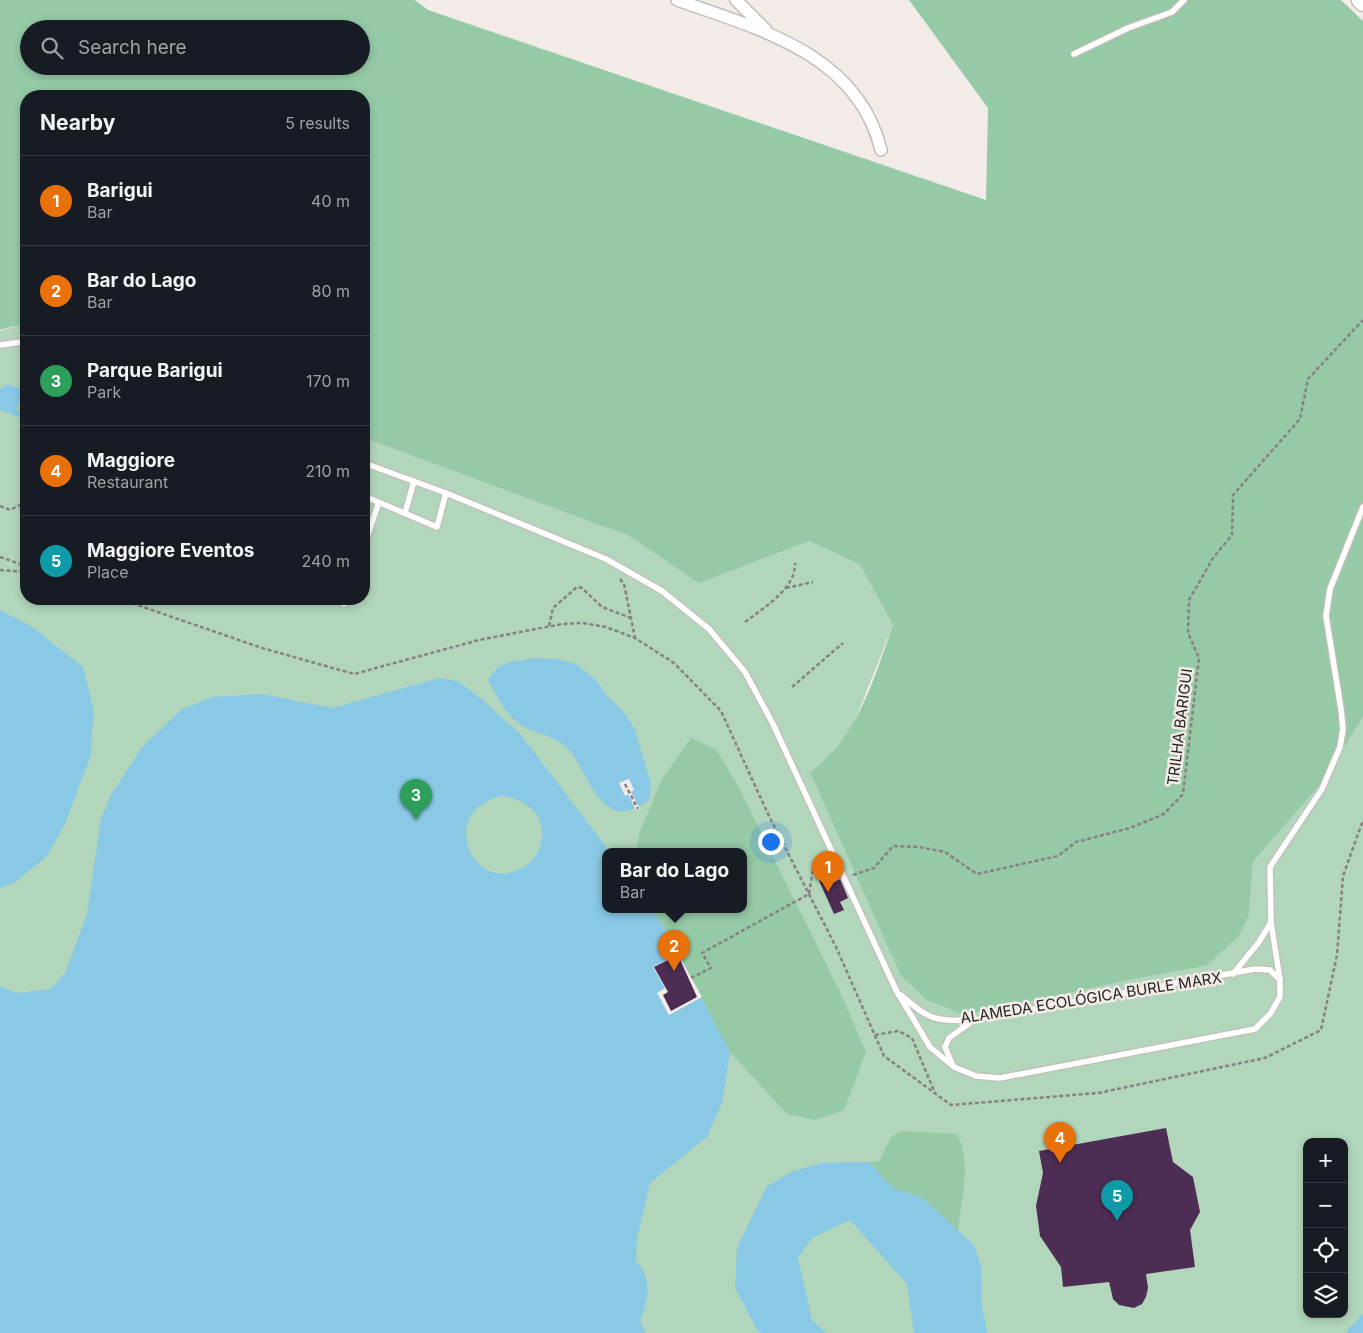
<!DOCTYPE html>
<html lang="en">
<head>
<meta charset="utf-8">
<style>
  body { margin:0; font-family:Inter,sans-serif; background:#20242c; color:#f1f3f6 }
  .controls { position:absolute; right:15px; bottom:15px; display:grid; overflow:hidden; border-radius:10px; box-shadow:0 2px 8px #0003 }
  .controls button { width:45px; height:45px; display:grid; place-items:center; padding:0; border:0; border-bottom:1px solid #363941; background:#171b24; color:#f1f3f6; font:25px sans-serif }
  .you { position:absolute; left:770px; top:841px; width:18px; height:18px; margin:-12px; border:4px solid #fff; border-radius:50%; background:#1a73e8; box-shadow:0 0 0 8px #1a73e833 }
  .badge { display:grid; place-items:center; width:32px; height:32px; border-radius:50%; background:#b6a998; color:#fff; font-size:16px; font-weight:700 }
  .pin { position:absolute; translate:-50% -41px; filter:drop-shadow(0 1px 2px #0008) }
  .pin::after { content:''; position:absolute; top:26px; width:18px; height:15px; background:inherit; clip-path:polygon(0 0,100% 0,50% 100%) }
  .popup { position:absolute; left:602px; top:848px; width:145px; height:65px; box-sizing:border-box; display:grid; place-content:center; border-radius:10px; background:#171b24; filter:drop-shadow(0 1px 4px #0005); font-size:16px; white-space:nowrap; color:#9ea1a6 }
  .popup b { font-size:19px; color:#f1f3f6 }
  .popup::after { content:''; position:absolute; left:50%; top:100%; margin-left:-10px; border:10px solid transparent; border-top-color:#171b24 }
  .list { margin:0; padding:0; list-style:none }
  h2 { display:flex; justify-content:space-between; align-items:center; height:65px; margin:0; padding:0 20px; font-size:21px }
  h2 small { font-size:16px; font-weight:400; color:#9ea1a6 }
  .list li { display:grid; grid-template-columns:32px 1fr auto; gap:15px; align-items:center; box-sizing:border-box; height:90px; padding:0 20px; border-top:1px solid #363941 }
  .list b { display:block; font-size:19px; white-space:nowrap }
  .list p { margin:0; font-size:16px; white-space:nowrap; color:#9ea1a6 }
  .list em { font-size:16px; font-style:normal; color:#9ea1a6 }
  .icon { flex:none; width:28px; height:28px; fill:none; stroke:currentColor; stroke-width:2; stroke-linecap:round; stroke-linejoin:round }
  .map { position:relative; flex:none; width:1363px; height:1333px; overflow:hidden }
  .search { position:absolute; background:#171b24; box-shadow:0 2px 8px #0003; left:20px; top:20px; width:350px; height:55px; display:flex; align-items:center; gap:12px; box-sizing:border-box; padding:0 18px; border-radius:28px; color:#9ea1a6; font-size:19px }
  .panel { position:absolute; background:#171b24; box-shadow:0 2px 8px #0003; left:20px; top:90px; width:350px; height:515px; border-radius:20px }
  .map>svg:first-child { display:block }
</style>
</head>
<body>
<div class="map">
<svg width="1363" height="1333" viewBox="0 0 1363 1333">
  <rect width="100%" height="100%" fill="#f2ebe7"/>
  <!-- green -->
  <path fill="#b1d6bb" fill-rule="evenodd" d="M26,323V599H364V438L629,536L699,582L809,541L860,565L893,625L852,728L824,762L1124,981L1206,966L1249,916L1253,862L1326,778L1363,717V1333H0V331ZM605,852H743V910H605ZM1307,1142H1344V1314H1307Z"/>
  <!-- forest -->
  <path fill="#96caa6" fill-rule="evenodd" d="M0,0H415L428,10L986,200L988,108L909,0H1341L1363,21V717L1326,778L1253,862L1249,916L1238,937L1206,966L1124,981L965,1015L927,1000L901,976L810,772C858,738 874,678 893,625L860,565L809,541L699,583L629,536L364,438V96H26V323L0,330ZM29,29H361V66H29Z
    M691,738L716,749L738,786L840,992L866,1052L844,1110L816,1120L787,1114L730,1052L663,926L652,910H743V852H636L639,834L662,779Z
    M901,1131L957,1134C972,1162 961,1200 958,1231L923,1198L893,1188L869,1162L879,1161L891,1137Z"/>
  <!-- water -->
  <path fill="#8ac9e5" fill-rule="evenodd" d="M7,384L26,391V396L22,395L16,410L26,414L25,419L0,410V389Z
    M0,610L31,626L83,667L94,712L90,758L65,824L47,856L14,883L0,888Z
    M534,658L556,659L576,664L597,681L607,696L622,710L635,729L651,785L649,800C637,807 623,817 610,808C590,795 583,765 567,748C555,736 537,734 522,726C506,716 497,696 488,680C501,658 511,663 534,658Z
    M439,678L458,681L483,700L521,735L610,852H605V910H652L663,926L730,1052L722,1103L707,1137L650,1183L637,1238L636,1261C653,1278 648,1301 640,1321L646,1333H0V987L17,993L51,989L65,973L87,914L101,818L111,795L142,747L182,709L213,697L262,694L332,708ZM502,796C533,799 553,825 536,855C531,863 524,868 515,871C469,889 439,809 502,796Z
    M869,1162L893,1188L923,1198L974,1245L981,1266L982,1305L987,1333H914L907,1284L850,1220L812,1238L798,1258L812,1320L826,1333H761L757,1330L735,1288L737,1248L767,1186L791,1172L821,1163Z
    M1363,1313V1333H1345Z"/>
  <!-- pier -->
  <path fill="#f2ebe7" d="M629,779L634,790L631,792L640,809L636,810L628,794L625,796L619,783Z
    M678,954L702,997L669,1015L657,993L665,988L653,967Z"/>
  <!-- building -->
  <path fill="#4d2d53" d="M828,870L833,883L840,879L848,898L840,902L844,910L834,914L817,876Z
    M678,955L697,997L671,1011L663,995L668,992L654,967Z
    M1166,1128L1173,1162L1193,1177L1200,1212L1190,1230L1195,1267L1146,1274L1148,1288L1146,1297L1142,1304L1134,1308L1119,1305L1113,1299L1109,1282L1063,1287L1061,1267L1040,1236L1036,1206L1043,1173L1039,1151Z"/>
  <g fill="none" stroke-linecap="round" stroke-linejoin="round">
    <defs>
      <path id="service" d="M1074,54L1128,28L1172,12L1184,0
        M0,345L21,342L26,343
        M364,463L446,493L606,559L662,591L709,629L745,672L773,724L896,990L930,1047L954,1067L976,1076L1000,1078L1255,1029L1270,1014L1280,997V980L1271,922L1270,867L1322,789L1340,747L1343,729L1341,709L1326,616L1330,589L1363,507
        M364,496L437,527L446,493
        M405,513L414,481
        M364,546L379,502
        M344,604L346,599
        M1233,974L1259,942L1271,922
        M901,995C930,1021 935,1021 974,1020L1255,969L1270,970L1280,980
        M953,1066L945,1047L949,1038L974,1020"/>
      <path id="minor" d="M677,0C759,29 858,54 881,150
        M736,0L766,30"/>
      <path id="secondary" d="M1360,0L1363,3"/>
    </defs>
    <!-- service casing -->
    <use href="#service" stroke="#c4beba" stroke-width="8"/>
    <!-- minor casing -->
    <use href="#minor" stroke="#c4beba" stroke-width="14"/>
    <!-- secondary casing -->
    <use href="#secondary" stroke="#c4beba" stroke-width="19"/>
    <!-- path -->
    <path stroke="#87827f" stroke-width="2.5" stroke-dasharray="4 2.5" stroke-linecap="butt" d="M0,506L10,510L26,502
      M0,557L26,566
      M0,570L26,572
      M620,579L624,584L635,638
      M786,588L813,582
      M120,599L262,648L354,674L479,640L562,624L583,623L606,627L635,638L674,663L721,711L768,814L836,947L884,1056L951,1105L1098,1093L1265,1058L1321,1030L1337,955L1343,876L1363,820
      M745,622C763,608 796,589 795,563
      M549,626L553,608L577,587L582,588L602,607L631,618
      M792,687L843,643
      M625,784L638,809
      M853,875L874,868L893,846L919,847L945,852L977,874L1058,856L1076,842L1130,828L1164,814L1183,794L1199,658L1188,633L1189,600L1213,558L1232,535L1233,495L1300,419L1308,379L1363,320
      M691,978L711,968L702,953L809,894L814,863L823,854
      M875,1035L898,1031L912,1038L935,1093"/>
    <!-- service -->
    <use href="#service" stroke="#fff" stroke-width="5.5"/>
    <!-- minor -->
    <use href="#minor" stroke="#fff" stroke-width="11"/>
    <!-- secondary -->
    <use href="#secondary" stroke="#fff" stroke-width="16"/>
  </g>
  <g text-anchor="middle" stroke-width="5" stroke-linejoin="round" paint-order="stroke">
    <!-- street labels -->
    <g font-size="15" fill="#262422" stroke="#f2ebe7">
      <text transform="translate(1180 727) rotate(-83)" y="5">TRILHA BARIGUI</text>
      <text transform="translate(1091 998) rotate(-9)" y="5">ALAMEDA ECOLÓGICA BURLE MARX</text>
    </g>
  </g>
</svg>
<div class="controls">
<button>+</button>
<button>−</button>
<button><svg class="icon" aria-label="locate" viewBox="0 0 24 24"><circle cx="12" cy="12" r="6"/><path d="M12 2v4M12 18v4M2 12h4M18 12h4"/></svg></button>
<button><svg class="icon" aria-label="layers" viewBox="0 0 24 24"><path d="M12 4l9 5-9 5-9-5zM3 14l9 5 9-5"/></svg></button>
</div>
<div class="you"></div>
<div class="pin badge" style="left:828px;top:892px;background:#e8710a">1</div>
<div class="pin badge" style="left:674px;top:971px;background:#e8710a">2</div>
<div class="popup"><b>Bar do Lago</b>Bar</div>
<div class="pin badge" style="left:416px;top:820px;background:#2e9e5b">3</div>
<div class="pin badge" style="left:1060px;top:1163px;background:#e8710a">4</div>
<div class="pin badge" style="left:1117px;top:1221px;background:#0f9aa8">5</div>
<div class="search"><svg class="icon" aria-label="search" viewBox="0 0 24 24"><circle cx="10" cy="10" r="6"/><path d="M15 15l6 6"/></svg>Search here</div>
<section class="panel">
<h2>Nearby<small>5 results</small></h2>
<ul class="list">
<li><span class="badge" style="background:#e8710a">1</span><div><b>Barigui</b><p>Bar</p></div><em>40 m</em></li>
<li><span class="badge" style="background:#e8710a">2</span><div><b>Bar do Lago</b><p>Bar</p></div><em>80 m</em></li>
<li><span class="badge" style="background:#2e9e5b">3</span><div><b>Parque Barigui</b><p>Park</p></div><em>170 m</em></li>
<li><span class="badge" style="background:#e8710a">4</span><div><b>Maggiore</b><p>Restaurant</p></div><em>210 m</em></li>
<li><span class="badge" style="background:#0f9aa8">5</span><div><b>Maggiore Eventos</b><p>Place</p></div><em>240 m</em></li>
</ul>
</section>
</div>
</body>
</html>
